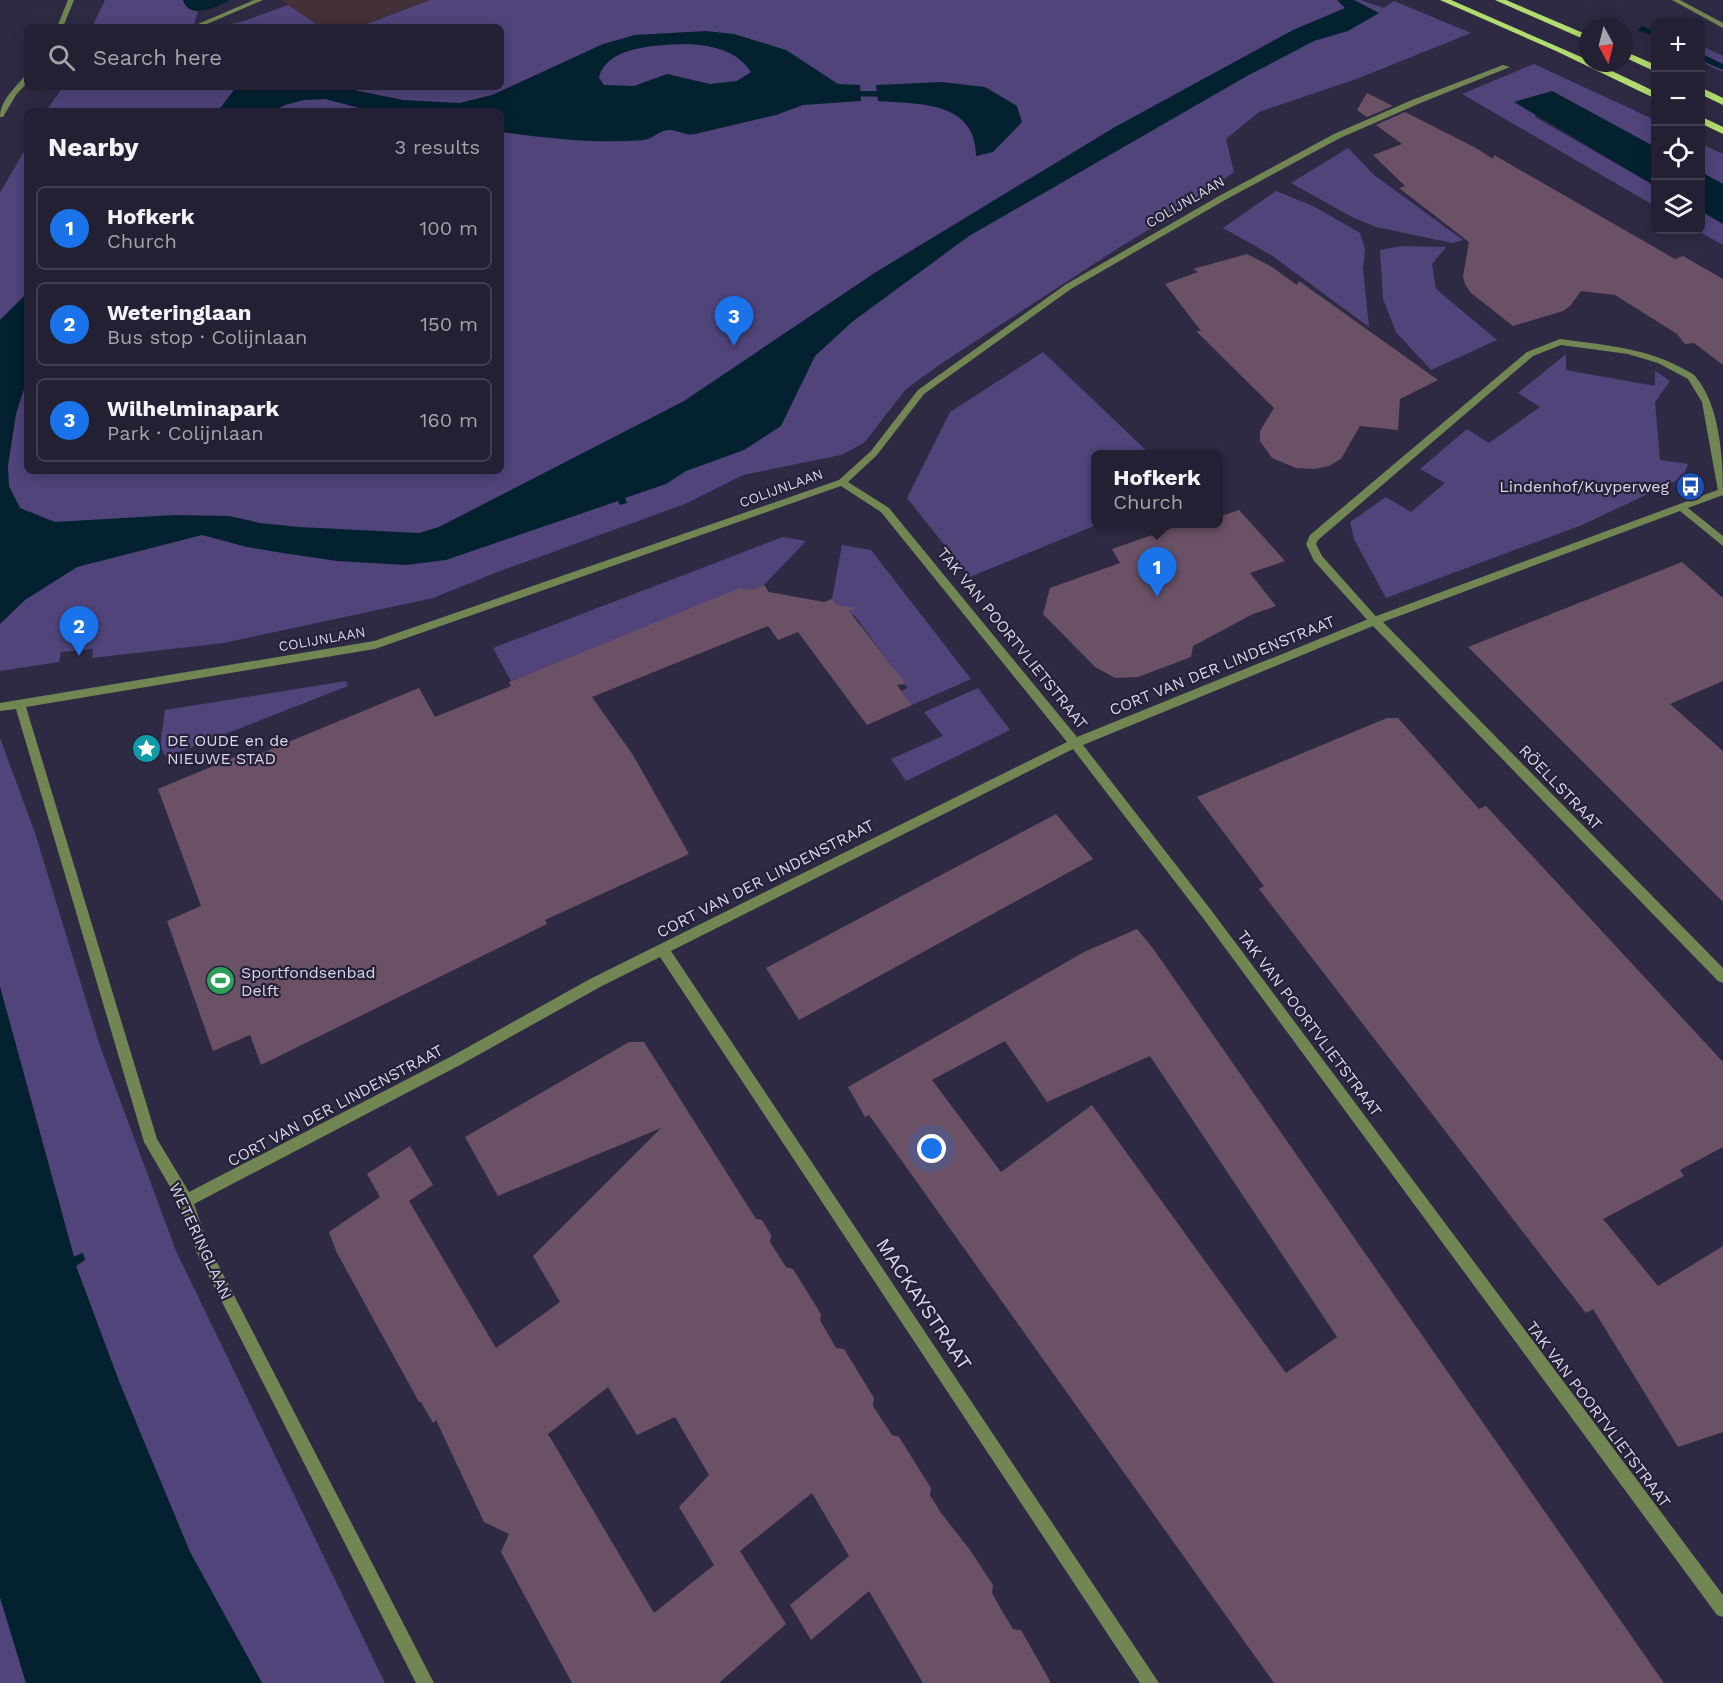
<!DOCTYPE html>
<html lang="en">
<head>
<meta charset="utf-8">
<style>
  body { margin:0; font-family:"Work Sans",sans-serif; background:#2f2d3f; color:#f1f3f6 }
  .controls { position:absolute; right:18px; top:18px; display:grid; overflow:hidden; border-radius:9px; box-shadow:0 3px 15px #0003 }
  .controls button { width:54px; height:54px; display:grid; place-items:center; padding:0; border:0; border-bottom:2px solid #403e4e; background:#232033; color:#f1f3f6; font:30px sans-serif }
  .compass { position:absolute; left:1579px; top:18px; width:54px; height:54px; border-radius:50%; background:#232033; box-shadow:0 3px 15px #0003; rotate:173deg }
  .you { position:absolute; left:932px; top:1149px; width:21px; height:21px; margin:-15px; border:4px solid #fff; border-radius:50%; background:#1a73e8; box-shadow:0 0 0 9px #1a73e833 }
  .badge { display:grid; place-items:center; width:39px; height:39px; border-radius:50%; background:#1a73e8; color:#fff; font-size:20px; font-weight:700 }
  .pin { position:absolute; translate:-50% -50px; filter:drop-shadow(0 2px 3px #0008) }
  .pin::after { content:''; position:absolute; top:32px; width:21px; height:18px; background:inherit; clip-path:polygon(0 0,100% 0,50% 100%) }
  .popup { position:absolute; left:1091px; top:450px; width:132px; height:78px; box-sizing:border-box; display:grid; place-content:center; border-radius:9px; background:#232033; filter:drop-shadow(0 2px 4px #0005); font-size:20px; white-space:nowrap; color:#a3a3ac }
  .popup b { font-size:22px; color:#f1f3f6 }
  .popup::after { content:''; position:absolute; left:50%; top:100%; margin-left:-12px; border:12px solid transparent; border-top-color:#232033 }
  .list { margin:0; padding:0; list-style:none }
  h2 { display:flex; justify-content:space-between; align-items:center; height:78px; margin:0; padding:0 24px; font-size:26px }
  h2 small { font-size:20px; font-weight:400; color:#a3a3ac }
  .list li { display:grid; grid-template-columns:39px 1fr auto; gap:18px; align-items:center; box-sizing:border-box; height:84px; margin:0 12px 12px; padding:0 12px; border:2px solid #403e4e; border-radius:9px }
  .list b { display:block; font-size:22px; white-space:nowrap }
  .list p { margin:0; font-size:20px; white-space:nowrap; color:#a3a3ac }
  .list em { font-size:20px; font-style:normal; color:#a3a3ac }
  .icon { flex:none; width:33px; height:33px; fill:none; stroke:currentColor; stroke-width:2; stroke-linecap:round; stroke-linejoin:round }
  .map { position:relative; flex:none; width:1723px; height:1683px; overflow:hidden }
  .search { position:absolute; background:#232033; box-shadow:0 3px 15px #0003; left:24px; top:24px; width:480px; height:66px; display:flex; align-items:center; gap:15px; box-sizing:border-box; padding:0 21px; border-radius:9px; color:#a3a3ac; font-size:22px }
  .panel { position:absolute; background:#232033; box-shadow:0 3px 15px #0003; left:24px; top:108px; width:480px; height:366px; border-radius:9px }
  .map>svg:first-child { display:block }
</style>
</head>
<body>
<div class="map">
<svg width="1723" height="1683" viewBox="0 0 1723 1683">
  <rect width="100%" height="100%" fill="#2f2a44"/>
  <!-- education -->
  <path fill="#433039" d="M281,0H429L358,27H322Z"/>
  <!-- green -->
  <path fill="#50447a" d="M105,0H183L184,4L198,11L194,24L186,27H92Z
    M430,0H1360L1384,8L1394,1L1471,33L1359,78L1259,112L1226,139L1234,172L1221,181L1219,187L1120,247L942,363L906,389L864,443L841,455L743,475L685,504L495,573L433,598L224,643L92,658L93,649L61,652L59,662L0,671V193L27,146V471H501V111H46L63,87H501V27H359Z
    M288,5L321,27H218L244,21Z
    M1700,45L1723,56V72L1701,62Z
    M1534,64L1655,120V147L1552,91L1535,117L1655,186V206L1462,94Z
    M1700,143L1723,154V184L1701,172Z
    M1348,148L1374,175L1463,240L1452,243L1376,227L1352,217L1291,183Z
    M1276,191L1313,206L1360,233L1365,249L1363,269L1369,327L1271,255L1223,228Z
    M1701,211L1723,224V245L1696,230H1700Z
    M1402,246L1446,247L1432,264L1436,289L1497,340L1431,370L1396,332L1383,299L1380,250Z
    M1043,352L1150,454H1096V524H1099L970,577L907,498L950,412Z
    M1566,354V370L1655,386V371L1670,381L1655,402L1660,460L1688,464L1682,478L1582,525L1386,598L1354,539L1350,522L1386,497L1411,512L1445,483L1420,469L1467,429L1489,443L1540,407L1518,393Z
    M783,537L806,541L764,585L747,592L744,588L511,681L493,648Z
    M842,545L871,550L971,679L912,705L902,691L907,688L905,684L854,615L842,611L832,599Z
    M346,681L348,686L166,757L160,746L165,710Z
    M978,688L1010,730L906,781L891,759L943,736L924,712Z
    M0,738L35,833L100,1046L176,1251L385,1683H262L190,1552L120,1384L76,1266L82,1253L74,1257L0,987Z
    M0,1597L26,1683H0Z"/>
  <!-- water -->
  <path fill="#042130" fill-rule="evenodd" d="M183,0H230C216,7 190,21 183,0Z
    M1337,0H1354L1379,13L1348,31L1314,41L1247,76L969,236L852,322L815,356L781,426L744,450L686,471L666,484L625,498L627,503L620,505L618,501L446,560L406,565L337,561L283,553L247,547L202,535L77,567L25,600L0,624V320L27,293V380L16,414L8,466L9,486L20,508L55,522L175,515L229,516L260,523L299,527L419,533L439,527L684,401L876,272L1115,127L1293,30L1345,8Z
    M706,31L734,34L786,50L838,84L860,85L861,101L803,105L776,115L695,134C685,136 679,130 669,130C659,130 653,139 644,140C597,144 548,138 501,132V111H371L325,99L304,100L285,105L274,111H218L236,87H339L403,100L459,103L492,95L603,44L635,35ZM690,44C715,46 737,51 751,72L737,81L710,84L667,74L634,86L604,85L599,78C607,44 663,45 690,44Z
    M941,82L985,87L1017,106L1022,122L993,152L976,156C976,101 919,104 878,101L876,85Z
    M1552,91L1655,147V186L1514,102Z
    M1701,172L1723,184V224L1701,211Z
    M0,987L74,1257L83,1253L85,1260L76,1266L120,1384L190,1552L262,1683H26L0,1597Z"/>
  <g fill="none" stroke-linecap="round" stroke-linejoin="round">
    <!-- stream -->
    <path fill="#042130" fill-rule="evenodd" d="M1642,26L1656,32V37L1639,31L1638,29Z
      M1700,53L1723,64V70L1700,60Z
      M840,91H897L902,94L897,97L837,96V92Z"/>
  </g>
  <!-- building -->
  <path fill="#6a5166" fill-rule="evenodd" d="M1367,93L1393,106L1367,117L1357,110Z
    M1405,112L1476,148L1493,159L1494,155L1675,259L1683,256L1723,279V365L1694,343L1685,344L1677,334L1615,295L1581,291L1571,305L1563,311L1513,326L1471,293L1465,284L1463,276L1469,242L1399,188L1405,186L1373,155L1402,144L1376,125Z
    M1247,254L1272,267L1297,285L1299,281L1438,380L1400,399L1398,430L1360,426L1341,459L1329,466L1314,469L1296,468L1272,458L1260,441V431L1274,408L1196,331H1201L1165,284L1198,272L1193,269Z
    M1239,510L1285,561L1250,573L1276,606L1253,614L1193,646L1191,657L1138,677L1115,678L1095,667L1043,614L1050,588L1120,563L1112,549L1184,524H1218V517Z
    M1682,562L1723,598V681L1670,704L1723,751V902L1468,647Z
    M764,585L769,592L824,602L832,599L837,605L856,608L849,611L906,684L897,685L912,705L867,725L798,632L778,640L768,626L592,697L633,755L689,854L545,920L547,924L261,1065L250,1035L213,1051L167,921L201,906L158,789L247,752L250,758L419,688L435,717L511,686L509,682L740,588L751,590Z
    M1387,718H1398L1479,809L1486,806L1723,1062V1147L1680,1170L1684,1176L1603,1219L1658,1286L1723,1246V1432L1678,1447L1593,1309L1586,1313L1553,1271L1259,889L1264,886L1197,797Z
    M1056,814L1093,859L799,1020L766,968Z
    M1137,929L1152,947L1664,1683H1274L869,1115L865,1117L848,1087L1084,952ZM1005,1041L1047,1102L1150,1056L1337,1337L1286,1373L1092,1105L1001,1172L932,1080Z
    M629,1042H644L756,1219L762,1220L771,1235L770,1242L786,1267L793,1269L821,1314L820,1320L836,1348L844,1349L874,1398L873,1406L892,1435L899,1437L931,1488L930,1495L941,1513L970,1550L993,1585L992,1593L1002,1611L1013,1629L1021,1630L1051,1683H923L869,1591L811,1640L790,1605L849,1556L812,1493L740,1551L786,1624L719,1683H572L501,1552L509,1534L484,1522L436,1420L433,1423L421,1402H419L337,1253L329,1232L380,1197L367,1174L410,1146L433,1185L409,1201L496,1348L560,1302L533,1256L661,1128L498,1196L465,1137ZM608,1387L637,1435L675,1417L709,1475L679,1507L714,1565L654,1613L548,1434Z"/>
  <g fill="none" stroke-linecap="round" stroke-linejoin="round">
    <!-- service -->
    <path fill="#718652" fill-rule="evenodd" d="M254,0H263L200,27H191Z
      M1560,339C1601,345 1642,347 1680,367C1685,370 1691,372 1695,376C1720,405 1723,458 1723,494L1718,491L1702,402L1688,379L1658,363L1628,354L1561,345L1533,356L1318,540L1316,544L1322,556L1380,621L1375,625L1371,624L1314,561L1306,544L1310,535L1527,352Z"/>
    <!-- minor -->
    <path fill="#718652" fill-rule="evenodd" d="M1672,0H1680L1723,23V28Z
      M1503,65L1510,67L1418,104L1340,138L1225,200L1071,289L924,394L877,455L848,482L889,508L1077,737L1371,618L1723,488V495L1688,508L1723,536V546L1680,511L1383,622L1723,968V983L1718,981L1373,626L1083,745L1211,910L1723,1595V1617L1717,1615L1203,918L1073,749L671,951L1159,1683H1140L660,957L600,987L462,1064L194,1204L208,1245L434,1683H416L197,1253L180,1204L144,1142L16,709L0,711V703L374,641L839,480L871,451L918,390L1065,285L1219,196L1334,134L1412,100ZM841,486L881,512L1067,742L590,979L452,1056L189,1192L157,1139L26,707L375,649Z"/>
    <!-- tertiary -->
    <path fill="#718652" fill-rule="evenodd" d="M68,0H74L63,27H57Z
      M24,77H27V83L16,95L3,117H0C0,101 14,89 24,77Z"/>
    <!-- primary -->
    <path fill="#b2dd6e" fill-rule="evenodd" d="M1440,0H1451L1588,60V63H1595L1656,92V99L1556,51Z
      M1495,0H1506L1588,35V41Z
      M1624,51L1656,65V72L1624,57Z
      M1700,87L1723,98V105L1700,94Z
      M1700,116L1723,127V134L1700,123Z"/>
  </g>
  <!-- icons -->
  <defs>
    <symbol id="bus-disc" viewBox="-11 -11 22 22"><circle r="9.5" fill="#1a4fb4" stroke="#262139"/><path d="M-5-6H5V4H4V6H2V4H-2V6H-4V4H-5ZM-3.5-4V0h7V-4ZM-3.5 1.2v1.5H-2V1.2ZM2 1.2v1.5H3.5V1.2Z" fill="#fff"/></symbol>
    <symbol id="sight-disc" viewBox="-11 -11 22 22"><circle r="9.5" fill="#0f9aa8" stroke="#262139"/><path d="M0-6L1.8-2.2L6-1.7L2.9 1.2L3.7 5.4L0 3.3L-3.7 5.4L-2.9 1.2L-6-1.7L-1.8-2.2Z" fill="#fff"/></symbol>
    <symbol id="stadium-disc" viewBox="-11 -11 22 22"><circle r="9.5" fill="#2e9e5b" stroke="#262139"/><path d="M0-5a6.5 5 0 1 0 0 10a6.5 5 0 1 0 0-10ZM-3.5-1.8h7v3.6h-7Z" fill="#fff"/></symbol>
  </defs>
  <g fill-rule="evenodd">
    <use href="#bus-disc" x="1674" y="470" width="33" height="33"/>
    <use href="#sight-disc" x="130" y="732" width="33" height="33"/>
    <use href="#stadium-disc" x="204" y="964" width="33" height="33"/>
  </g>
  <g text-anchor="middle" stroke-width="4.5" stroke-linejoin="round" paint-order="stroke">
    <!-- far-street labels -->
    <g font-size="14" fill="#d9d7e7" stroke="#262139">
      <text transform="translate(1185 202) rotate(-30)" y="5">COLIJNLAAN</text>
      <text transform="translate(781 488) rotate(-20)" y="5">COLIJNLAAN</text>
      <text transform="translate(322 639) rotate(-10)" y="5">COLIJNLAAN</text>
    </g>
    <!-- poi labels -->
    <g font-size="16" fill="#d9d7e7" stroke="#262139" text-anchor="start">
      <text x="1669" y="492" text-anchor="end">Lindenhof/Kuyperweg</text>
      <text x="167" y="746">DE OUDE en de<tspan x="167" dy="18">NIEUWE STAD</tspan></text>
      <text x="241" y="978">Sportfondsenbad<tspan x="241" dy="18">Delft</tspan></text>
    </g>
    <!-- street labels -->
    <g font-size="16" fill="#d9d7e7" stroke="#262139">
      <text transform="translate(1013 638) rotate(51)" y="6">TAK VAN POORTVLIETSTRAAT</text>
      <text transform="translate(1222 665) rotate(-22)" y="6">CORT VAN DER LINDENSTRAAT</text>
      <text transform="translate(1561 787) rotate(46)" y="6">RÖELLSTRAAT</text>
      <text transform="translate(765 878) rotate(-27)" y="6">CORT VAN DER LINDENSTRAAT</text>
      <text transform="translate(1310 1023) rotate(53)" y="6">TAK VAN POORTVLIETSTRAAT</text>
      <text transform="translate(335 1105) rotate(-28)" y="6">CORT VAN DER LINDENSTRAAT</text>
      <text transform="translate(201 1241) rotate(65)" y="6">WETERINGLAAN</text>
      <text transform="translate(1599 1414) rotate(53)" y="6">TAK VAN POORTVLIETSTRAAT</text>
    </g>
    <!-- near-street labels -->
    <g font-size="20" fill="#d9d7e7" stroke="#262139">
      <text transform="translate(924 1304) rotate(56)" y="7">MACKAYSTRAAT</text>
    </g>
  </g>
</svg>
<div class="controls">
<button>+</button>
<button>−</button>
<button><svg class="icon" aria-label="locate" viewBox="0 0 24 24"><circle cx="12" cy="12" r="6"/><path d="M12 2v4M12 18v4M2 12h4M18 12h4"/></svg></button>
<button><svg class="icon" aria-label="layers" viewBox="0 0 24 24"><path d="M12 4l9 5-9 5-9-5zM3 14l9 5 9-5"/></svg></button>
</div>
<svg class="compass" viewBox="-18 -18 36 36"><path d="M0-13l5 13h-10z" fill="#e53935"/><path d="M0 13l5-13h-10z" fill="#a3a3ac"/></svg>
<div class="you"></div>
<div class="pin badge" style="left:1157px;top:597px">1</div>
<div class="popup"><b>Hofkerk</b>Church</div>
<div class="pin badge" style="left:79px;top:656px">2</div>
<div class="pin badge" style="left:734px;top:346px">3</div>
<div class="search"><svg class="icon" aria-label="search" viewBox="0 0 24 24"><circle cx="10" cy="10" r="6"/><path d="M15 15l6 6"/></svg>Search here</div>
<section class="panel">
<h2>Nearby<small>3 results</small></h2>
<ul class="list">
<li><span class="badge">1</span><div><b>Hofkerk</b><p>Church</p></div><em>100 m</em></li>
<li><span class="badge">2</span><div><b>Weteringlaan</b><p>Bus stop · Colijnlaan</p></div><em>150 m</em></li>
<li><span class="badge">3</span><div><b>Wilhelminapark</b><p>Park · Colijnlaan</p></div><em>160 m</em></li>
</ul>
</section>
</div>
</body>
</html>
